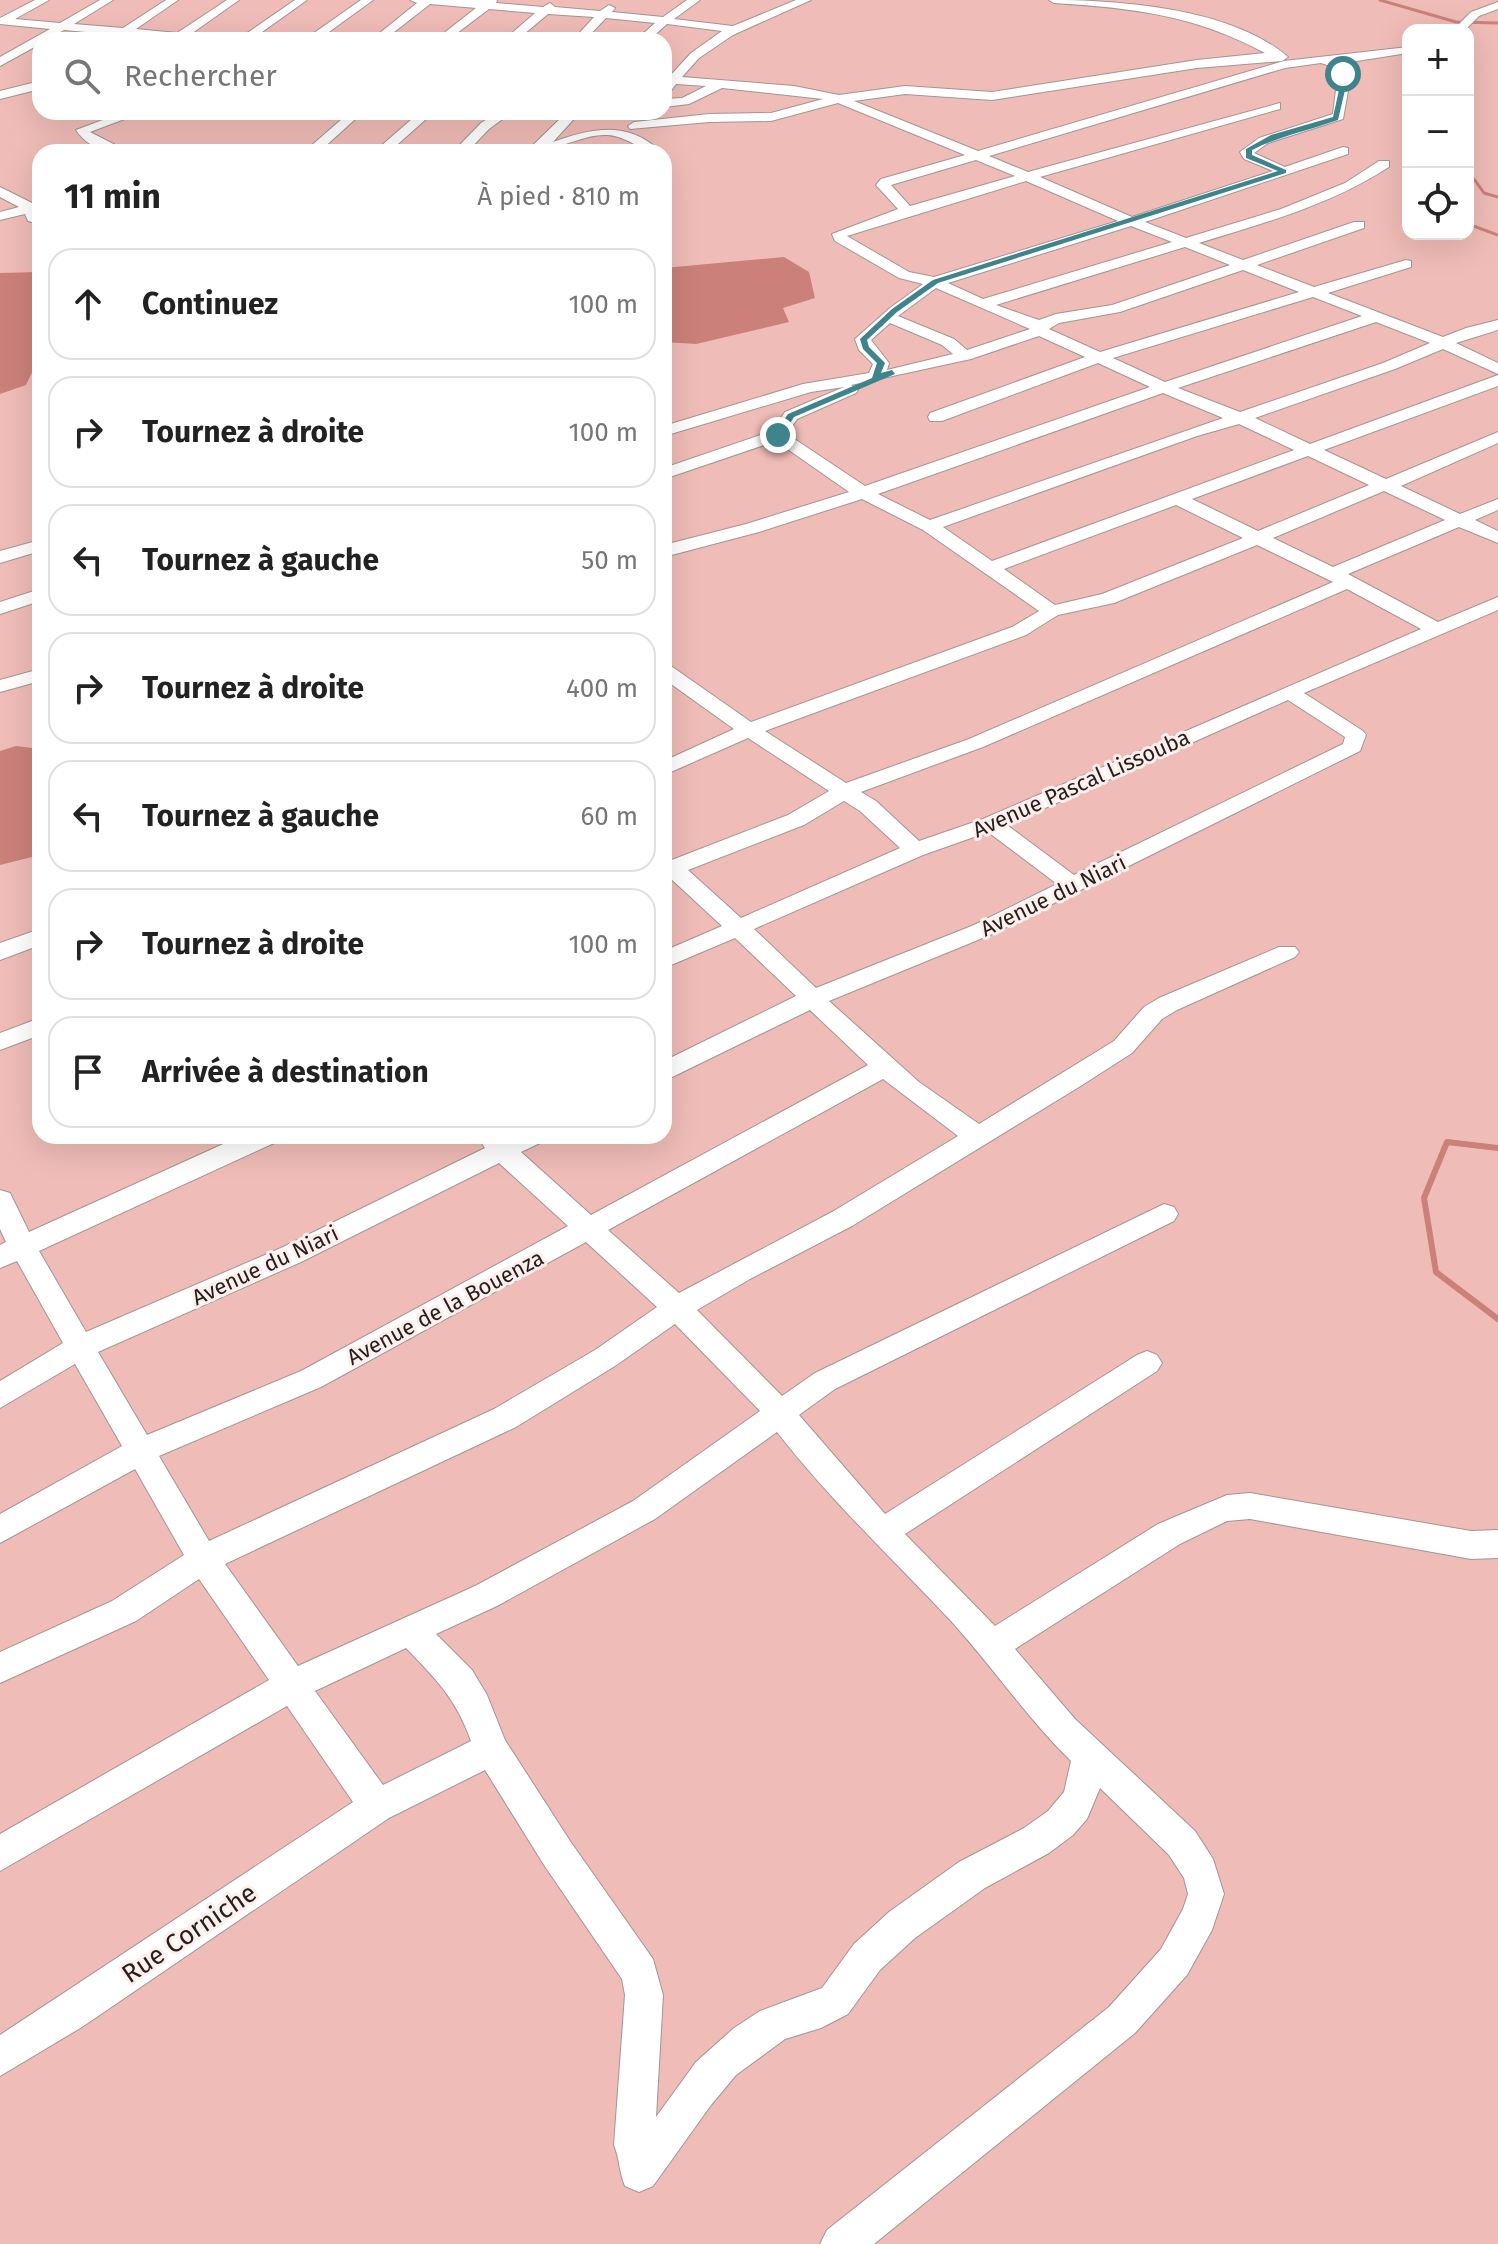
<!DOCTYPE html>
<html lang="fr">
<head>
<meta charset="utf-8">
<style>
  body { margin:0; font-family:"Fira Sans",sans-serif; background:#f2f2f2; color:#222 }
  .controls { position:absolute; right:24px; top:24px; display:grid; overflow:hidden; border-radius:16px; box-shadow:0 8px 32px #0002 }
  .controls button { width:72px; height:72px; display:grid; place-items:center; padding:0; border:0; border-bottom:2px solid #e0e0e0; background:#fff; color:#222; font:40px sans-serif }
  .stop { position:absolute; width:24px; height:24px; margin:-18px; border:6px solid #3d848c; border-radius:50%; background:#fff }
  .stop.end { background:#3d848c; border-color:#fff; box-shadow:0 2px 8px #0008 }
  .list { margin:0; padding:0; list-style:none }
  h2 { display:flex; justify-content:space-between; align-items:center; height:104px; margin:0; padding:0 32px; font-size:34px }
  h2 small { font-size:26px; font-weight:400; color:#767676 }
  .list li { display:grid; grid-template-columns:52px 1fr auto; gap:24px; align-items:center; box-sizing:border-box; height:112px; margin:0 16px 16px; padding:0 16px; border:2px solid #e0e0e0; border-radius:24px }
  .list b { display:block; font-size:30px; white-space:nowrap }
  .list em { font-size:26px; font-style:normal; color:#767676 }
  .icon { flex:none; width:44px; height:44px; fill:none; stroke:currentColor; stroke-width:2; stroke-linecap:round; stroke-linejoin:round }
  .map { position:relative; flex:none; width:1498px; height:2244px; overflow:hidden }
  .search { position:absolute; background:#fff; box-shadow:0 8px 32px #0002; left:32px; top:32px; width:640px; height:88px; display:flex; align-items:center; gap:20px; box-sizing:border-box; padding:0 28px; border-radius:24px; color:#767676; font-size:30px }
  .panel { position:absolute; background:#fff; box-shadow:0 8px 32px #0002; left:32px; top:144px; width:640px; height:1000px; border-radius:24px }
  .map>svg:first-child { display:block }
</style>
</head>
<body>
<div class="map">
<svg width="1498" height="2244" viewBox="0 0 1498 2244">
  <rect width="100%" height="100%" fill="#f3e0de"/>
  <!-- green -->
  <path fill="#f0bcb7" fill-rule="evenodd" d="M0,0H1498V2244H0ZM1408,30H1468V234H1408ZM40,40H664V112H40ZM40,152H664V1136H40Z"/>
  <!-- water -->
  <path fill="#cb817a" d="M784,257L809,272L815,298L783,308L789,322L696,344L664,342V268Z
    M40,272V356L26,385L0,394V273Z
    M16,746L40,749V855L0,865V751Z"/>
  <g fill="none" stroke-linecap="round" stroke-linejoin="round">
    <!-- stream-far1 -->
    <path stroke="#cb817a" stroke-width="3" d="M1380,0L1456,22L1498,23
      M1468,178L1474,179L1484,193L1498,197
      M1468,224L1498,235"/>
    <!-- stream -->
    <path stroke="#cb817a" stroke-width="6" d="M1498,1148L1447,1142L1424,1198L1436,1272L1498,1319"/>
    <defs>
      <path id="minor" d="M35,0H49L15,19L60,23L100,0H113L74,24L123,28L166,0H178L136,29L177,33L227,0H239L191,34L224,37L230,40H173L64,30L47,40H40V44L0,66V57L50,29L0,24V18Z
        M295,0H307L251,40H237Z
        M361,0H373L318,40H304Z
        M410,0H497L496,3L543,7L550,3L555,7L600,11L609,5L615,8L612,12L663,17L687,0H700L674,19L733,26L796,0H811L733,35L699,58L682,77L794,86L839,95L905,86L992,92L1197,60L1265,53C1194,15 1134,8 1054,3L1049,0C1121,0 1231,8 1288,57L1282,61L1197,68L992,100L905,94L854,101L978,151L1284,61L1408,47V53L1344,63L1356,81L1348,91L1343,119L1268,143L1254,153L1285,167L1343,147L1348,148V154L1145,222L1186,238L1281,209L1345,183L1379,161H1389V167C1330,205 1265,223 1199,243L1243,260L1354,222H1364V228L1257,265L1314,287L1406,260L1411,261V267L1328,293L1443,337L1466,328L1498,320V330L1456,343L1498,363V374L1443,349L1395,369L1255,418L1310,444L1498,375V386L1324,450L1386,479L1498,432V443L1401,486L1460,514L1498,499V510L1475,520L1498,531V543L1459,527L1348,574L1438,622L1498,597V610L1304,693L1363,731L1366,735L1360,751L990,935L829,1001L919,1082L979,1124L1114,1041L1144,1007L1159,998L1279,947H1295L1299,952L1295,957L1177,1010L1162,1019L1132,1053L1079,1087L852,1226L750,1279L697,1310L782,1396L815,1373L1164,1204L1174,1207L1178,1214L1174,1221L835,1389L799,1415L885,1514L1137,1355L1147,1351L1157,1355L1162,1363L1157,1371L905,1534L995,1626L1158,1524L1227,1495L1250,1493L1471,1531L1498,1530V1558L1471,1559L1250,1519L1227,1521L1180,1544L1015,1649L1075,1719L1195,1831L1213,1859L1224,1894L1212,1930L1187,1975L1135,2033L874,2244H820L827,2230L1109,2007L1161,1949L1183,1909L1188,1894L1184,1878L1169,1855L1100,1788L1087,1819L1073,1835L1049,1853L985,1888L915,1938L880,1970L848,2014L821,2028L785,2039L736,2075L711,2105L653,2186L639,2192L625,2186C619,2172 620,2160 614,2145L625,1995L622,1979L544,1865L485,1770L389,1818L82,2027L0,2076V2035L353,1802L287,1706L0,1871V1834L269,1680L199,1579L136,1621L0,1683V1652L112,1601L184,1555L135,1469L0,1543V1514L122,1446L75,1364L0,1408V1381L63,1343L17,1261L0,1268V1245L6,1242L0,1229V1190L10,1193L29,1232L241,1136H278L274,1143L39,1251L86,1332L281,1248L485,1148L477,1136H544L540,1143L521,1152L591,1215L868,1065L810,1010L664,1081V1061L796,996L735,938L664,968V951L722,926L669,877L664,878V863L788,815L829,791L748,738L664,775V761L734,729L664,679V664L671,666L751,722L1012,627L1039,611L923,530L862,499L759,532L664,557V545L746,524L849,492L776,441L664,479V468L772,431L785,412L844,387L811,392L664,436V426L803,384L869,373L873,364L859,350L855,339L890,308L923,284L899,278L835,241L832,234L898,209L876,185L881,179L965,155L838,103L771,121L709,122L630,129L628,126L634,122L709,114L771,113L823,99L722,88L689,104L664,107V99L682,98L706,86L676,84L670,92H664V75L670,76L691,53L722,31L667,24L649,40H636L655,23L606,18L585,40H573L594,17L548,14L517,40H504L535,13L489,9L448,40H435L476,8L430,4L384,40H371L417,3ZM1321,63L1333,67L1344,81L1336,90L1333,114L1259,138L1240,152L1244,159L1273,171L1132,217L1040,177L1280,109V103L1028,172L989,156L1285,68ZM976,160L1015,176L910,206L891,185ZM1026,181L1118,221L934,277L909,272L847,236ZM1131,226L1172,242L983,299L948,283ZM1185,247L1230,265L1112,305L1056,314L1039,320L996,305ZM1243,270L1299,292L1100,352L1049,329L1059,323L1120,312ZM936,288L1030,329L967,350L954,339L898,316ZM1313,297L1362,316L1165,382L1113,358ZM1376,322L1430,343L1383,363L1240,412L1178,388ZM890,323L942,345L953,354L887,370L889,363L871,340ZM1039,336L1085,357L930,413L928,417L930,421H942L1098,363L1150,387L865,486L787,434L797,419L856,393L858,390L851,385L971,359ZM1163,393L1223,418L930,520L878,494ZM1239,424L1294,450L992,561L943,527L1197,436ZM1308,456L1369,485L1258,531L1192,499ZM1384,491L1445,520L1333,567L1273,538ZM1176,505L1243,538L1102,594L1055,605L1004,569ZM1257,545L1333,582L969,739L846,783L765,731L1026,635L1058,615L1114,603ZM1347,589L1421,629L983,819L919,841L876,801L861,792L983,747ZM1288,700L1345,737L1343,744L1074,875L1007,825ZM844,801L860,811L900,848L741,918L688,870L804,825ZM988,832L1057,884L974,925L816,988L754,929L923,855ZM883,1079L958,1136L832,1212L679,1293L608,1230ZM499,1163L568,1226L301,1371L147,1435L98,1352L301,1262ZM586,1242L657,1307L595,1350L494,1409L209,1541L159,1456L321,1387ZM675,1324L760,1411L633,1501L475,1586L298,1666L225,1564L516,1427L615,1366ZM777,1432C830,1500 892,1558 951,1621C992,1666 1027,1718 1071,1761L1064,1792L1048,1811L1024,1828L959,1862L889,1912L854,1944L822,1988L760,2011L734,2028L696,2062L656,2117L663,1995L653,1959L570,1841L505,1740L487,1695L472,1670L436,1634L497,1606L655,1519ZM406,1648C437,1680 456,1699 471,1741L383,1785L315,1691Z
        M1498,2V9L1479,16L1465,30H1453L1471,12Z
        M40,81V89L0,99V91Z
        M124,112H143L90,132L129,152C106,152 89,149 76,130Z
        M350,112H363L319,152H304Z
        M420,112H434L389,152H374Z
        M498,112H512L489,129L467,152H453L481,123Z
        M567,112H580L553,142C592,128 628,120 661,152C640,152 628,136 607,135C581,134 557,152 526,152Z
        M0,187L36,205L40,224L28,221L25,214L0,220V212L19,207L0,197Z
        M40,540V551L0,563V551Z
        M40,589V601L0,614V602Z
        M40,669V681L0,692V680Z
        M40,929V945L0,960V943Z
        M40,1018V1035L0,1050V1033Z"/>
    </defs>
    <!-- minor casing -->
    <use href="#minor" stroke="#a59492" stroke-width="2"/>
    <!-- minor -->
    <use href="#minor" fill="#fff" fill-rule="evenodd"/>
  </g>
  <!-- route -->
  <path fill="#3d848c" d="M1345,72L1353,81L1345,90L1338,120C1310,130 1280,136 1252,150V155L1286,170V173L938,283L897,312L867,340L869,347L885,363L881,373L892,370L895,374L794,417L781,437L774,435L788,414L872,378L877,363L863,349L860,339L892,309L933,280L1278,171L1246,158V149L1271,135L1333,117L1339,90L1346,81L1340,74Z"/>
  <g text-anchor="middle" stroke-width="6" stroke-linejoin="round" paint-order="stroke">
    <!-- street labels -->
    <g font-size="22" fill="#241e1d" stroke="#fdefed">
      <text transform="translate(1081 783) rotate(-24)" y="8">Avenue Pascal Lissouba</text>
      <text transform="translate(1053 895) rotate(-26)" y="8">Avenue du Niari</text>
      <text transform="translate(265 1265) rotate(-25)" y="8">Avenue du Niari</text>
      <text transform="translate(445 1307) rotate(-28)" y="8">Avenue de la Bouenza</text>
    </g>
    <!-- near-street labels -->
    <g font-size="26" fill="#241e1d" stroke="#fdefed">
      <text transform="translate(189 1933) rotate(-34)" y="9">Rue Corniche</text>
    </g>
  </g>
</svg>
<div class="controls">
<button>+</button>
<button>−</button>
<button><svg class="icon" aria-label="locate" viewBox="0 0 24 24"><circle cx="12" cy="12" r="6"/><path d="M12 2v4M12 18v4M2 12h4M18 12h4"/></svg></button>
</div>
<div class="stop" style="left:1343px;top:74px"></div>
<div class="stop end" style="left:778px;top:435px"></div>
<div class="search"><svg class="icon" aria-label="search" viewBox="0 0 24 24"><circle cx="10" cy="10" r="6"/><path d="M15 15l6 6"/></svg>Rechercher</div>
<section class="panel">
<h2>11 min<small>À pied · 810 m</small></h2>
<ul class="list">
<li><svg class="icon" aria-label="ahead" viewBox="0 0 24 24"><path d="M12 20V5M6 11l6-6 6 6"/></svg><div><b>Continuez</b></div><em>100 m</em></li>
<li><svg class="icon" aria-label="right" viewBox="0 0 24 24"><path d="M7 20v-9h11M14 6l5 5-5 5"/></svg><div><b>Tournez à droite</b></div><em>100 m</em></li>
<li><svg class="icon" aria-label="left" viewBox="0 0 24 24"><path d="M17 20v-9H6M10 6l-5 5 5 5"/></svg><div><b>Tournez à gauche</b></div><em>50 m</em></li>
<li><svg class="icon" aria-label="right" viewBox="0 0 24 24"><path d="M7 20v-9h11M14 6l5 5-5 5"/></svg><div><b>Tournez à droite</b></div><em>400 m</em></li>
<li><svg class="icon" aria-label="left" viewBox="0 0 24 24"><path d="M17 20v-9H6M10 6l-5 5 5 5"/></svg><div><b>Tournez à gauche</b></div><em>60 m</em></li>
<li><svg class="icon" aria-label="right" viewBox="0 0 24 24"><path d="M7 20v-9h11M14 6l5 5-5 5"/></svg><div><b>Tournez à droite</b></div><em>100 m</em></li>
<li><svg class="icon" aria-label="arrive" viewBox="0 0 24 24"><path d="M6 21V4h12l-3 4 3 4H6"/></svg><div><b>Arrivée à destination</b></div></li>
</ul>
</section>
</div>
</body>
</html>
